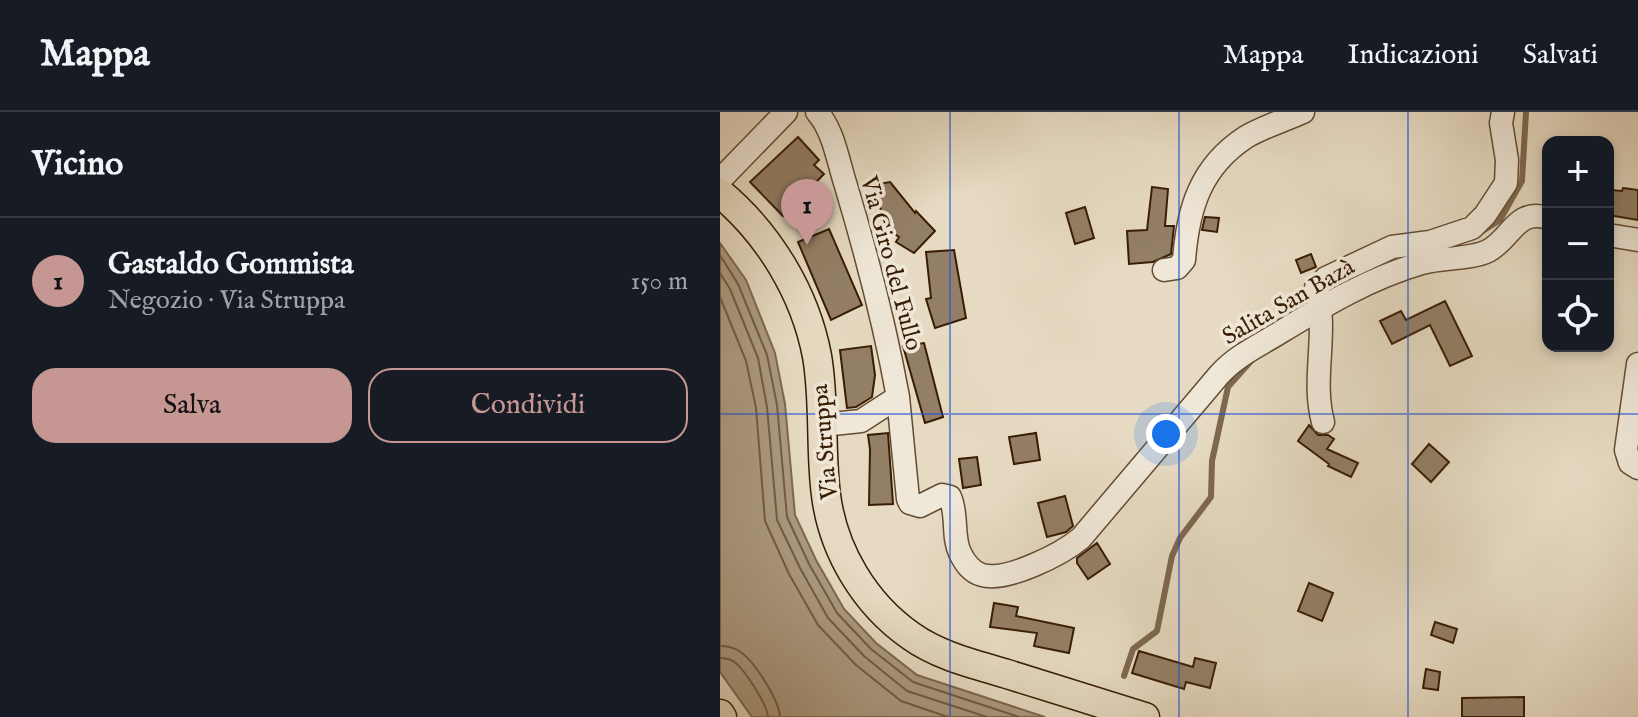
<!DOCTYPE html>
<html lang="it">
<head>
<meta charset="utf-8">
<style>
  body { margin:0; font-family:"IM FELL English",serif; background:#20242c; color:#f1f3f6 }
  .controls { position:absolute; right:24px; top:24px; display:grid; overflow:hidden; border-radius:16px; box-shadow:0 4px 12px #0003 }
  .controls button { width:72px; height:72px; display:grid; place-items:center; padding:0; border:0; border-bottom:2px solid #363941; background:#171b24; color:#f1f3f6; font:40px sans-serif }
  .you { position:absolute; left:446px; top:322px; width:28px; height:28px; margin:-20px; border:6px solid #fff; border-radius:50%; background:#1a73e8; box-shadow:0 0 0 12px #1a73e833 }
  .badge { display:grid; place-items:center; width:52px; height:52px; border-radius:50%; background:#c59692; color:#111; font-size:26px; font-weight:700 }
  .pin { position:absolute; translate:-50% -66px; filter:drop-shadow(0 2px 4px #0008) }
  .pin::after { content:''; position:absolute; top:42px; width:28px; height:24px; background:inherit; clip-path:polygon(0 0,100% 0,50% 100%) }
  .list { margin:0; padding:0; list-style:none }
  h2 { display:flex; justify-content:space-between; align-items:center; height:104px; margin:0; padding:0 32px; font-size:34px }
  h2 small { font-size:26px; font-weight:400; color:#9ea1a6 }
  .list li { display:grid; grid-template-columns:52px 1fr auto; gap:24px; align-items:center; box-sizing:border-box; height:128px; padding:0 32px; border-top:2px solid #363941 }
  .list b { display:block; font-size:30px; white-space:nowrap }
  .list p { margin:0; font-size:26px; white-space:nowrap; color:#9ea1a6 }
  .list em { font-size:26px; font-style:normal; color:#9ea1a6 }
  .actions { display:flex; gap:16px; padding:24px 32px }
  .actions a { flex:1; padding:18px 0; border:2px solid #c59692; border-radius:24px; text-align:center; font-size:28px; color:#c59692 }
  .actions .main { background:#c59692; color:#111 }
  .icon { flex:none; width:44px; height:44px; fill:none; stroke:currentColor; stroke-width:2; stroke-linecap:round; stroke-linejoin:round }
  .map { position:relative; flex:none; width:918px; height:605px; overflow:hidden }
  header { display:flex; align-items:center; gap:48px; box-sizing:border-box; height:112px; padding:0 40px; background:#171b24; border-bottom:2px solid #363941 }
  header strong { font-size:38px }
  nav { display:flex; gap:44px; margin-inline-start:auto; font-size:28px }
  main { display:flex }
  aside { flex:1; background:#171b24 }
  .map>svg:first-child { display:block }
</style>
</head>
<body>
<header>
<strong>Mappa</strong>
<nav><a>Mappa</a><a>Indicazioni</a><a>Salvati</a></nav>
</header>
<main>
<aside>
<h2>Vicino<small></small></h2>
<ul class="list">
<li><span class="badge">1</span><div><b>Gastaldo Gommista</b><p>Negozio · Via Struppa</p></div><em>150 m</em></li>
</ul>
<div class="actions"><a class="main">Salva</a><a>Condividi</a></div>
</aside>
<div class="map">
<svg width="918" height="605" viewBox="0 0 918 605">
  <rect width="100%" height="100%" fill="#e6dac2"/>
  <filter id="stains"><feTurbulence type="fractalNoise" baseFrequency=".0025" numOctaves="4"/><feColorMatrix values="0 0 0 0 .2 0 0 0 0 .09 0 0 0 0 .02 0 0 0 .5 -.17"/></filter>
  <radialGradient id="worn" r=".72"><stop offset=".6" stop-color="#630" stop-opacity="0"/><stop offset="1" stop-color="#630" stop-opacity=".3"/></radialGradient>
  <!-- water -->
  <path fill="#ab9a81" stroke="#7d684e" stroke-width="2" d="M0,131L26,168L55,241L65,292L75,403L96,448L124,497L156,531L197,563L325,605H32L0,560Z"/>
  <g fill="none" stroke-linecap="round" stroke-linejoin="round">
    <!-- shore -->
    <path stroke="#725c42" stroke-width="2" d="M0,143L18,172L47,243L57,293L67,405L89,452L117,501L151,537L193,570L299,605
      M0,161L10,177L38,246L47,295L57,408L80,456L108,506L144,544L187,579L267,605
      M0,185L26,249L36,296L45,409L69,462L98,513L136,553L181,589L228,605
      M0,534C7,534 13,535 19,539C34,548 59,588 60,605
      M0,546C6,547 8,546 13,549C24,556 47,592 48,605"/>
    <!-- stream -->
    <path stroke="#7d684e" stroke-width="6" d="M761,120L780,108L802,69L806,0
      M404,564L413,537L437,519L452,444L460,426L491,385L492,349L508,275L532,248"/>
  </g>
  <!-- building -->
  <path fill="#937f66" stroke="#391d02" stroke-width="2" d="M78,25L99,48L94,53L104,62L63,104L30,70Z
    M170,70L195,101L196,99L215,119L194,141L176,130L179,125L167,117L153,73Z
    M432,75L448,77L445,114H454L451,142L433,150L409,152L407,119L427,118Z
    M903,76L918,78V108L888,103L891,78L902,79Z
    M365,95L374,126L355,132L346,101Z
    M485,105L499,106L497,120L482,118Z
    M109,117L142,193L111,208L78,130Z
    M234,138L246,206L215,216L206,187L211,186L206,140Z
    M591,142L596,155L581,161L576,148Z
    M725,189L752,244L730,254L710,213L672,232L660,209L681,199L686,208Z
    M204,231L223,305L205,311L183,234Z
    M151,234L155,263L152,285L136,295L127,296L120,238Z
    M589,313L598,323H608L614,327L607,337L638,351L631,365L608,354L609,352L578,329Z
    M168,321L173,392L149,393L150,337L148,323Z
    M316,321L320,348L294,352L289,325Z
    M709,332L729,350L711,370L692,352Z
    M257,345L261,373L243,376L239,347Z
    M345,384L353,414L346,420L327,425L318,391Z
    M377,431L390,452L368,467L357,451V446Z
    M589,471L613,481L602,509L578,499Z
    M274,491L298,495L296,504L354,516L349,541L314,534L317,521L270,515Z
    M715,510L737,517L733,531L711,523Z
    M419,539L473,555L475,546L496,551L490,576L466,570L464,577L412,561Z
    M706,557L720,560L718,578L703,576Z
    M804,585V605H742V586Z"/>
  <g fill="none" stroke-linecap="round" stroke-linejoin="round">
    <defs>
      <path id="minor" d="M97,0C114,19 118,50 126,74C147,144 165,214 178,285L141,309L103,313
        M0,68L66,0
        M888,123L918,128
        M444,158L457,156L464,148C468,97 480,55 526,25C543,15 565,8 583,0
        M918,252L906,338L910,351L918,356
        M178,285L188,387L190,391L200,394L222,383L230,385C238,403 232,424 240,441C245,451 251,460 262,463C287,470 342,442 361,426L499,263C516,244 538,234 559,221C605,193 650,166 702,151C723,145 749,148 768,139C792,126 796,96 828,106
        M603,310C591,266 609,220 596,176L606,166L672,135L710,130L752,116L765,103L786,71L787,48L781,11L783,0"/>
      <path id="major" d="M0,81C49,122 85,181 97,244C105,290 100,338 106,383C113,439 145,492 191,524C219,544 254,552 287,562C333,576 379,591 425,605
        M0,602L2,605"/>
    </defs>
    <!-- minor casing -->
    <use href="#minor" stroke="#644c32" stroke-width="25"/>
    <!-- major casing -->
    <use href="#major" stroke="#391d02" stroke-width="31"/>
    <!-- minor -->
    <use href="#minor" stroke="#efe7d7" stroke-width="22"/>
    <!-- major -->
    <use href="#major" stroke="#e6dac2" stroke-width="28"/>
  </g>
  <!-- grid -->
  <path fill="none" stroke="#1d4ed8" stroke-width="2" stroke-opacity="0.55" d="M230,0V605M459,0V605M688,0V605M0,302H918"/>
  <g text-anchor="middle" stroke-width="7" stroke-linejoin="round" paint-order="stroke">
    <!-- street labels -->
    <g font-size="24" fill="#391d02" stroke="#efe7d7">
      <text transform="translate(172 151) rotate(75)" y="8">Via Giro del Fullo</text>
      <text transform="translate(568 189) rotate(-30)" y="8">Salita San Bazà</text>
      <text transform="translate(104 330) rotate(-95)" y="8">Via Struppa</text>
    </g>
  </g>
  <rect width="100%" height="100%" filter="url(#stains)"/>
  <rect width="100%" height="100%" fill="url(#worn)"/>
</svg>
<div class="controls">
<button>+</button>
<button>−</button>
<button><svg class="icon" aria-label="locate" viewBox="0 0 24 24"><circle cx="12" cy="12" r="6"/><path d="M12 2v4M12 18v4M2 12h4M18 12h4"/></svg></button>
</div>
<div class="you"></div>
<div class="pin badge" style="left:87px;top:133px">1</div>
</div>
</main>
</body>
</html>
